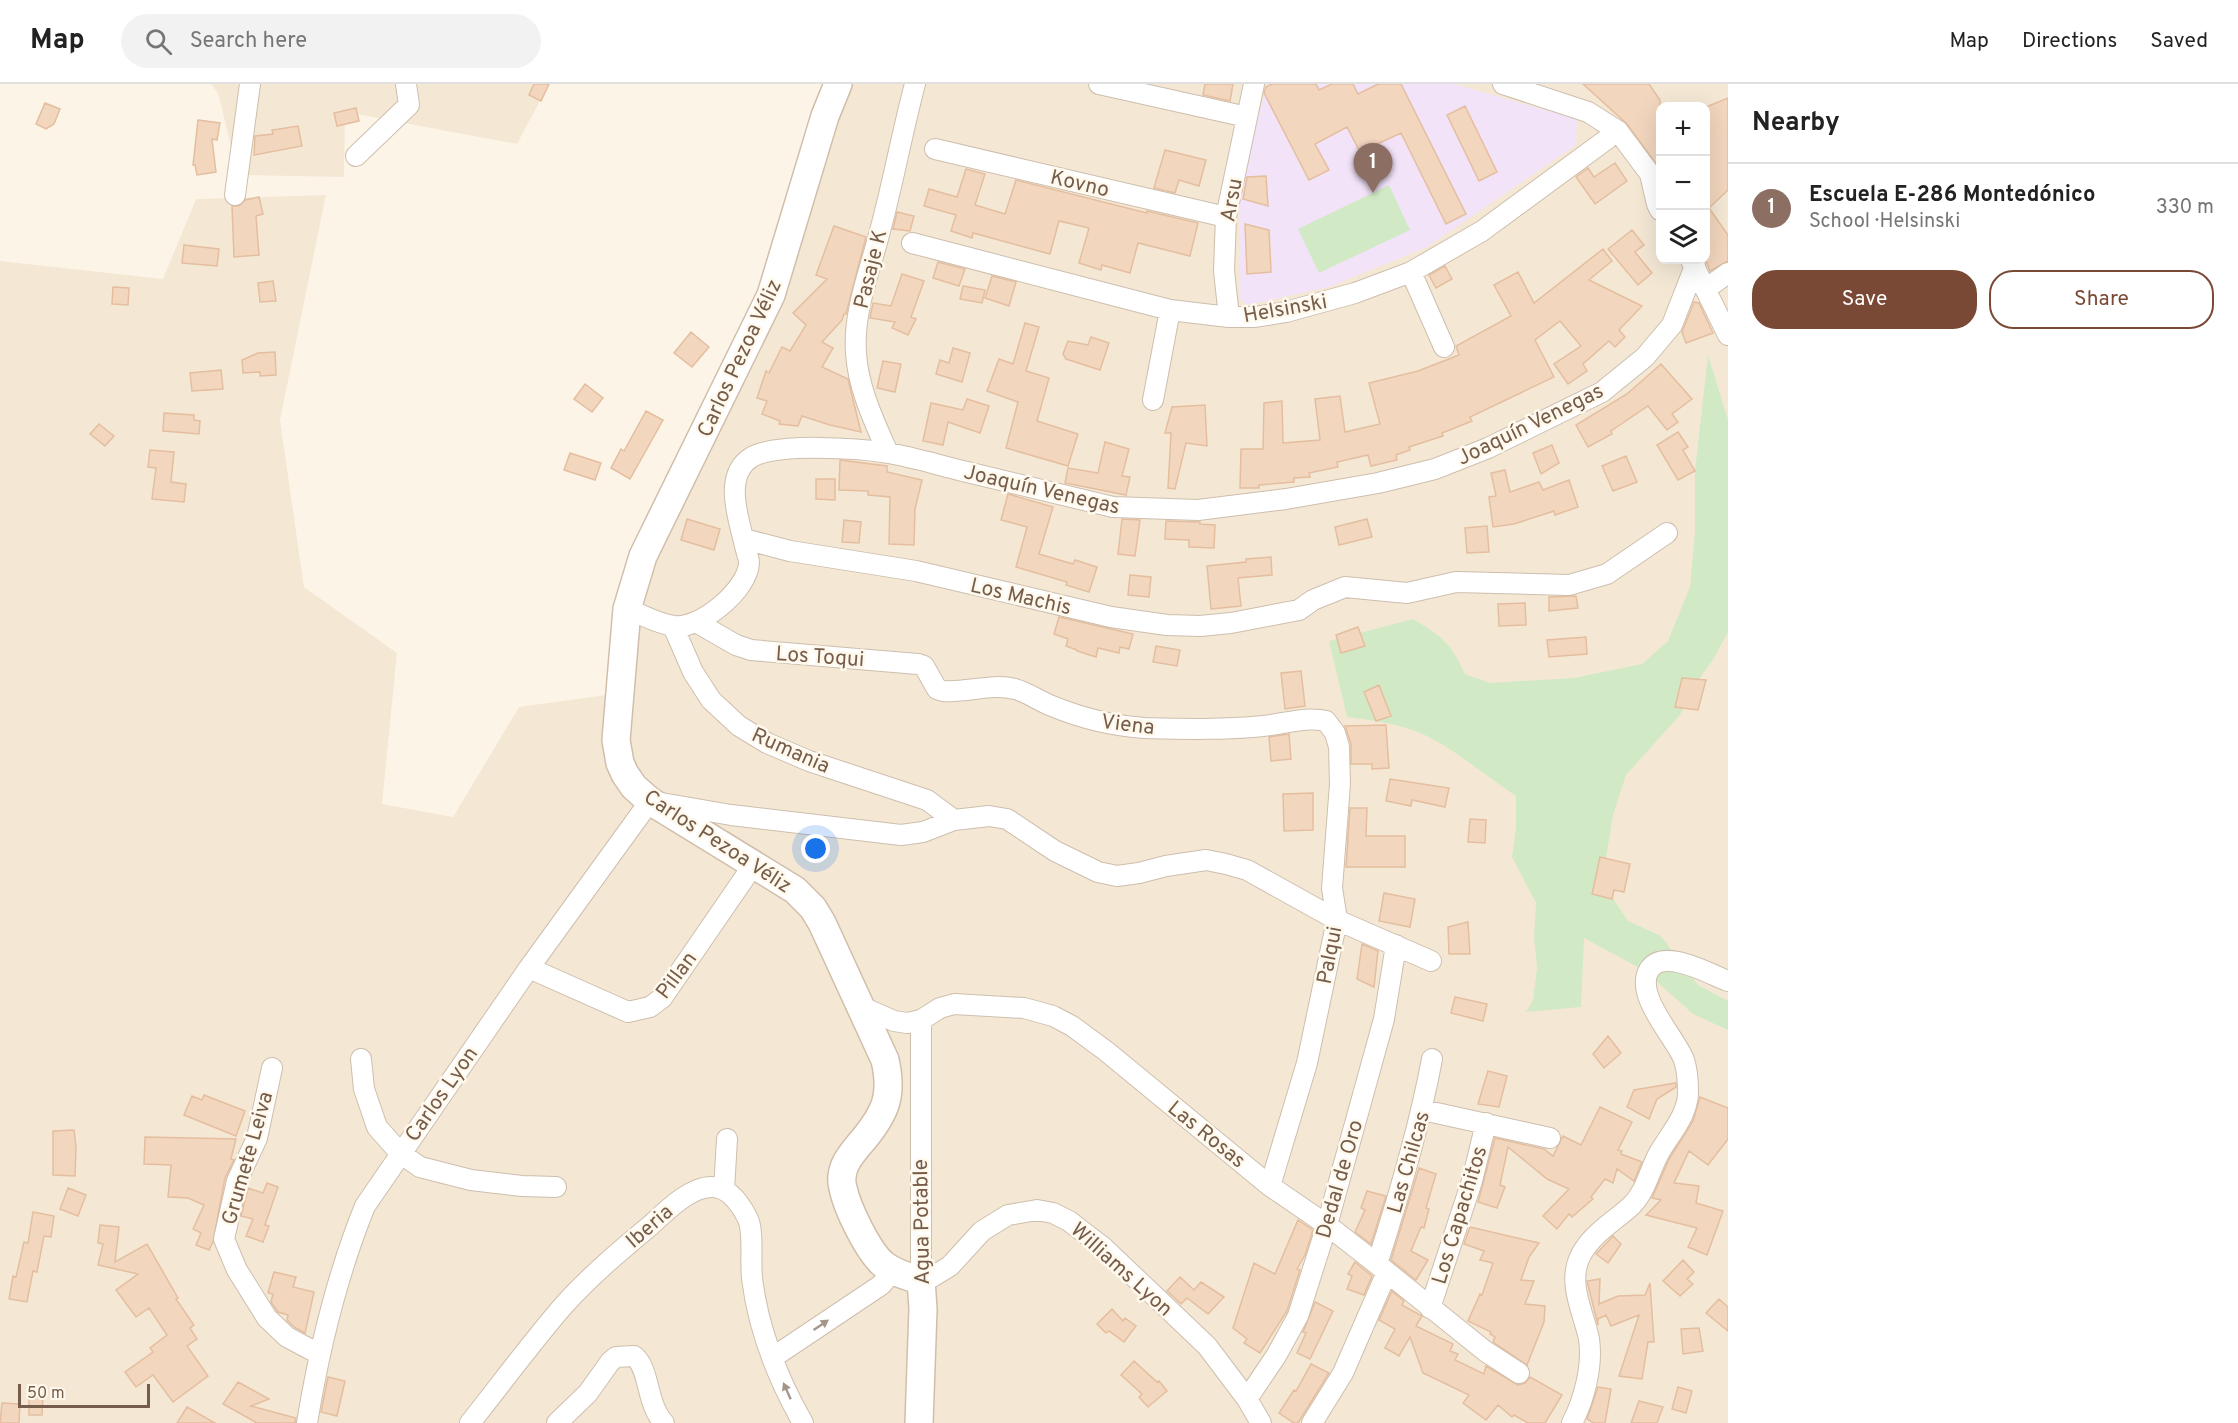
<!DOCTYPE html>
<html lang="en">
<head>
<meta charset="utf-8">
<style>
  body { margin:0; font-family:Overpass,sans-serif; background:#f2f2f2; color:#222 }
  .controls { position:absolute; right:18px; top:18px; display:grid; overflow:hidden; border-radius:12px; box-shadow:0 6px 24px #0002 }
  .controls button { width:54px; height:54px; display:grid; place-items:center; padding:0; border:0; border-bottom:2px solid #e0e0e0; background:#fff; color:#222; font:30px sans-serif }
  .scale { position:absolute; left:18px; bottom:15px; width:132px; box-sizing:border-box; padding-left:6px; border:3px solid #765d4b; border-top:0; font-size:16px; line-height:21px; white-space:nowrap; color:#765d4b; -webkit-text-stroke:4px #fff9ed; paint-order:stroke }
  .you { position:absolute; left:816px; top:765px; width:21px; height:21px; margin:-15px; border:4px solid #fff; border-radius:50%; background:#1a73e8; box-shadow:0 0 0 9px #1a73e833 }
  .badge { display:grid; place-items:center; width:39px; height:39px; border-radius:50%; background:#7a4935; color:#fff; font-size:20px; font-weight:700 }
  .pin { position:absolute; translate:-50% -50px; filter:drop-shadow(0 2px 3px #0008) }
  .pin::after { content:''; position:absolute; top:32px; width:21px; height:18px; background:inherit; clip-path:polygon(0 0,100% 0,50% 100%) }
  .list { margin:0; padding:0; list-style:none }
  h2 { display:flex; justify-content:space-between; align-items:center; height:78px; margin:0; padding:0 24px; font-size:26px }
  h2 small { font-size:20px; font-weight:400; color:#767676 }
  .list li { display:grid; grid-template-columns:39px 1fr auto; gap:18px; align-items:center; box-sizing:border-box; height:90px; padding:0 24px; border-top:2px solid #e0e0e0 }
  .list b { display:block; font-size:22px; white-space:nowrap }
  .list p { margin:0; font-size:20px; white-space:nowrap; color:#767676 }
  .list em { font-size:20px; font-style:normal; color:#767676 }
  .actions { display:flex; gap:12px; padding:18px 24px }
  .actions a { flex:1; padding:14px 0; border:2px solid #7a4935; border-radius:24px; text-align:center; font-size:21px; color:#7a4935 }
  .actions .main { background:#7a4935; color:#fff }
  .icon { flex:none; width:33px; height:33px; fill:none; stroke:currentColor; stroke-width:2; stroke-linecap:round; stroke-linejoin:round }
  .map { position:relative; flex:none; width:1728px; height:1339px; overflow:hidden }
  header { display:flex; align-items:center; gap:36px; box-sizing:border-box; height:84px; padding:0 30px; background:#fff; border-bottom:2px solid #e0e0e0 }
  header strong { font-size:28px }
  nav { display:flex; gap:33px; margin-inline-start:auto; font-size:21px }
  .search { width:420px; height:54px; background:#f2f2f2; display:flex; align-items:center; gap:15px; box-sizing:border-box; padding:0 21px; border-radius:33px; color:#767676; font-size:22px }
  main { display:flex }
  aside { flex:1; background:#fff }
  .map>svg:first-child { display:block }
</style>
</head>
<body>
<header>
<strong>Map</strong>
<div class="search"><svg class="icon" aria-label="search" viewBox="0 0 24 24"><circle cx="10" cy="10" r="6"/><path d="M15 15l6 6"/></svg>Search here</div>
<nav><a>Map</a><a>Directions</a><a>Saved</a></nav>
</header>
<main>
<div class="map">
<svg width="1728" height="1339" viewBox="0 0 1728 1339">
  <rect width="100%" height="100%" fill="#fcf5e7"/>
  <!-- residential -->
  <path fill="#f4e8d5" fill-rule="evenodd" d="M211,0H549L517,60L345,28L344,93L238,91L218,9Z
    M848,0H1728V1339H0V177L163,195L196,115L326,111L280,336L304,503L397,569L382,720L453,733L519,623L613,610L631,537ZM1660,22H1706V176H1660Z"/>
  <!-- education -->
  <path fill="#f2e3f9" d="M1267,0H1454L1577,35L1576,61L1427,163L1329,203L1248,221L1240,215L1239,124L1242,93Z"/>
  <!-- green -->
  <path fill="#d1eac5" d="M1389,101L1410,146L1319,189L1298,145Z
    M1708,271L1728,336V548L1714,574L1693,604L1680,631L1626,691L1613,731L1605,780L1614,816L1628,837L1661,852L1698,901L1728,917V946L1693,930L1645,887L1584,854L1581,923L1526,928L1533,916L1537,884L1534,853L1536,819L1512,773L1516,744V712C1487,693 1446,658 1415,647C1393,639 1370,636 1347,633L1329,557L1413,535C1442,552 1451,559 1465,590L1490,599L1574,594L1642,580L1668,557L1690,503L1695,448V387Z"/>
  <!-- building -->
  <path fill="#f2d6be" stroke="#e4be9f" stroke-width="1.5" d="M534,0H549L541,17L529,11Z
    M1205,0H1233L1230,17L1203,11Z
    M1272,0H1316L1319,6L1332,0H1353L1358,10L1378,0H1401L1466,130L1446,140L1401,49L1360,68L1347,43L1315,60L1329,86L1309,96L1264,9L1266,3Z
    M1583,0H1649L1660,16V85L1627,40Z
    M1728,14V106L1709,124L1728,151V177L1710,187L1706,177V23Z
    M45,19L60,25L54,40L46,45L36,40Z
    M1465,22L1497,88L1479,97L1447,31Z
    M356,24L359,37L337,42L334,29Z
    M198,36L220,39L217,56L212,55L216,88L197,91L195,81H193Z
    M298,42L302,62L254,71L255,52L273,50L272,46Z
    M1165,66L1206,76L1199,102L1179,96L1175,109L1154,104Z
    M1615,79L1627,97L1595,120L1576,93L1588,84L1594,93Z
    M966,85L985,90L975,121L1005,130L1016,96L1147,129V127L1198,139L1190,172L1138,159L1130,189L1102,181L1101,186L1079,179L1089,144L1059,137L1050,170L973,149L972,154L951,147L956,131L924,122L929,105L957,113Z
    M1266,92L1268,122L1243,115L1247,93Z
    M259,113L263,130L256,132L259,171L234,173L232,122H239L245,116Z
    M897,128L914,132L910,147L893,145Z
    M1245,140L1269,146L1271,188L1247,190Z
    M834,142L866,153L846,230H844L842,236L822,258L833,264L822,283L848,295L861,348L830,341L802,332L798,342L779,340L780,337L762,330L767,317L757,314L766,287L769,289L782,263L790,267L806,241L793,229L827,195L816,191Z
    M1632,146L1644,161L1635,168L1652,189L1638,201L1608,165Z
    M184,161L219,165L217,182L182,179Z
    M1603,165L1612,177L1589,196L1642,222L1619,246L1625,253L1615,263L1609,257L1583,280L1587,287L1568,300L1554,280L1581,262L1560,237L1535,256L1554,293L1470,333L1472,337L1442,349L1443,352L1409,363L1410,366L1396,371L1397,376L1371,382L1368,371L1337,378L1338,383L1309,389L1310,393L1294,394V398L1259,401V404H1240L1241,365H1263L1264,319L1282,317L1283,359L1320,356L1315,315L1340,312L1345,348L1380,340L1369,299L1418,287L1459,271L1456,262L1511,232L1494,201L1518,188L1534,219Z
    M938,178L965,185L959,202L933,194Z
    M1445,182L1452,195L1436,204L1429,191Z
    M902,190L924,197L911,233L916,235L908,251L892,244L895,238L870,234L873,219L891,222Z
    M992,192L1016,198L1009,222L985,214Z
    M273,197L276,217L260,218L258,199Z
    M963,202L985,206L982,219L960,215Z
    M113,203L129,204L128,221L112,220Z
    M1694,218L1699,219L1713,249L1686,259L1682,248Z
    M1025,239L1039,243L1026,287L1049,294L1037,337L1078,350L1068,382L1006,364L1018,318L987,307L999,275L1013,280Z
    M691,248L709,263L692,283L674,269Z
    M1091,253L1109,259L1100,286L1066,275L1063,270L1068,257L1088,261Z
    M953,264L970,269L962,298L936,290L940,276L949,279Z
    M275,268L276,291L260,292V288L243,289L242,276L258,269Z
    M883,277L901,280L895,308L877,304Z
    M1661,280L1692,315L1672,330L1678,338L1667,346L1648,322L1611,347L1612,350L1588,363L1576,341L1627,310Z
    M221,286L223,305L192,307L190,289Z
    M585,300L603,314L592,328L574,315Z
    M967,315L989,322L980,349L948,338L943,361L923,357L931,319L963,326Z
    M1205,321L1207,362L1186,359L1175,405L1168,404L1171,349H1165L1172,323Z
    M646,327L663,336L630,395L611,384L621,365L624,367Z
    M164,329L194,331V336L200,337L199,350L163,347Z
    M99,340L114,352L105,362L90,350Z
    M1678,348L1688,363L1683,366L1695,387L1678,396L1657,361Z
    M1105,358L1129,365L1122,392L1130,393L1126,411L1065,399L1068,384L1098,389Z
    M1552,361L1559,379L1541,390L1533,369Z
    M150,366L174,368L171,398L186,400L184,418L152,415L156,384L148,383Z
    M570,369L601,379L595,396L564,386Z
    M1626,372L1637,398L1613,407L1602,382Z
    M840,376L887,382V388L922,396L915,425L914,461L889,460L890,413L868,411V407L839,406Z
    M1505,386L1510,408L1539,398L1543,406L1569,396L1578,423L1555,431L1554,427L1514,440L1493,443L1489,413L1496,412L1491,389Z
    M816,395H835V416L816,415Z
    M1008,410L1053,423L1039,470L1073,480L1075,476L1097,483L1089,508L1066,501L1067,498L1016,483L1027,443L1001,436Z
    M687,435L720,445L714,466L681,456Z
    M1122,435L1140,436L1135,472L1118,470Z
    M1367,435L1372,453L1339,461L1335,443Z
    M844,436L861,438L859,459L842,458Z
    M1166,437L1200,438V440L1215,441L1214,464L1189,463V456L1165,455Z
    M1487,442L1489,468L1467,469L1465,444Z
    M1271,473L1272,491L1238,494L1241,522L1211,525L1207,482L1246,478V475Z
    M1130,491L1151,493L1149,513L1128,511Z
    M1576,512L1578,524L1549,527V513Z
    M1525,519L1526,541L1499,542L1498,520Z
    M1059,533L1133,550L1129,565L1120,563L1119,569L1098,564L1096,573L1077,567V566L1066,562L1068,555L1054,550Z
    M1358,543L1365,562L1341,569L1336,551Z
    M1586,553L1587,570L1549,573L1547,556Z
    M1156,562L1180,566L1177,582L1153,578Z
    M1301,587L1305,622L1285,625L1281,589Z
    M1682,594L1706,596L1698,626L1675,623Z
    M1379,601L1391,632L1376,637L1364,608Z
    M1386,641L1389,684L1372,685V680H1351V660L1345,642Z
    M1289,650L1291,675L1271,677L1269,653Z
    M1390,695L1449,704L1445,723L1412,716L1411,722L1386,717Z
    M1313,709V746L1284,747L1283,710Z
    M1350,724H1367L1366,752H1405V783H1346Z
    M1470,735L1486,736L1485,759L1468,758Z
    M1600,773L1630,780L1624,808L1614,806L1612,815L1592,810Z
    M1384,809L1415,815L1410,843L1379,837Z
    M1468,838L1470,870H1449L1448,843Z
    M1362,860L1378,867L1374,903L1357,895Z
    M1455,913L1487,920L1483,937L1451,929Z
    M1608,952L1621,969L1604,984L1593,970Z
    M1488,987L1507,992L1499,1023L1478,1020Z
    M1676,999V1003L1657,1015L1649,1035L1627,1023L1634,1006Z
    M204,1011L245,1027L236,1052L184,1031L192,1012L202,1016Z
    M1700,1013L1728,1024V1055L1708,1081L1689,1067L1674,1099L1699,1102L1696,1119L1723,1127L1707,1171L1688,1163L1697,1144L1646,1131L1661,1116L1652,1114L1669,1075L1693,1037Z
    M1600,1023L1632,1038L1618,1066L1622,1067L1621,1070L1642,1078L1634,1097L1617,1085L1613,1099L1605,1095L1591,1113L1593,1115L1572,1133L1569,1130L1557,1145L1543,1132L1569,1105L1547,1095L1508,1063L1500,1101L1505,1103L1497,1124L1478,1118L1495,1054L1544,1065L1553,1072L1563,1052L1581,1061Z
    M74,1046L76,1063L75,1092L53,1091V1047Z
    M145,1053L236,1055L231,1075L234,1076L225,1094L213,1158L209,1166L196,1161L201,1149L193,1145L204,1121L188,1114L168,1113L171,1081L144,1080Z
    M1419,1084L1436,1090L1426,1124L1429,1125L1424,1144L1421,1143L1411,1167L1428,1176L1416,1196L1391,1176Z
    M267,1099L278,1103L265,1141L269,1142L263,1158L246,1152L253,1135L241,1132L248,1104L263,1109Z
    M68,1104L86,1111L78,1132L60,1125Z
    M1367,1107L1386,1112L1371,1160L1355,1148L1365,1126L1361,1124Z
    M33,1128L54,1132L51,1153L44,1152L37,1188L33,1187L27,1218L9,1215L13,1192L16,1193L24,1158L28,1159Z
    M1298,1136L1313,1146L1305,1171L1297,1185L1300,1186L1287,1227L1260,1269L1244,1259L1247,1255L1233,1244L1254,1179L1275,1190Z
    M100,1141L119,1143L115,1178L147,1160L178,1214L176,1215L194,1241L190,1244L197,1255L187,1262L208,1292L173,1318L153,1291L136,1303L125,1288L153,1268L150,1264L167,1251L149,1224L136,1233L116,1206L138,1190L98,1181L103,1160L98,1159Z
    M1470,1143L1539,1159L1529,1173L1521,1196L1534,1197L1525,1220L1545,1222L1544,1238L1527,1281L1493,1258L1495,1253L1490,1250L1491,1248L1468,1237L1480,1210L1482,1211L1493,1179L1480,1176L1484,1167L1464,1160Z
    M1613,1152L1621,1160L1608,1179L1596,1170Z
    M1683,1176L1694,1188L1687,1195L1693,1200L1680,1212L1663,1197Z
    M1355,1178L1372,1192L1364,1211L1347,1205L1352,1192L1348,1190Z
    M274,1188L296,1193L293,1203L314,1208L305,1249L294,1243L287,1236L288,1231L278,1228L271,1218L273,1210L268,1209Z
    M1180,1193L1194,1206L1201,1198L1224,1213L1208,1230L1187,1214L1181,1220L1167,1207Z
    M1600,1195L1599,1220L1618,1212L1645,1211L1650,1199L1654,1258H1648L1642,1295L1619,1292L1639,1231L1611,1242L1606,1231L1598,1235V1241L1587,1197Z
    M1392,1207L1404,1217L1402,1221L1422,1232L1416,1242L1453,1260L1450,1267L1458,1270L1455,1276L1484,1290L1486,1282L1518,1301L1525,1299L1530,1293L1562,1311L1545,1339H1528L1514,1331L1512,1333L1498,1321L1486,1336L1463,1319L1469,1311L1423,1289L1410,1253L1399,1272L1385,1264L1395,1245L1379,1236Z
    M1719,1215L1728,1223V1247L1706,1229Z
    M1315,1218L1333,1227L1310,1275L1297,1269L1306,1249L1303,1248Z
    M1112,1225L1123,1237L1125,1234L1136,1242L1124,1258L1109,1247L1106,1249L1097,1240Z
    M1699,1244L1703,1267L1683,1270L1681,1245Z
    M1134,1277L1157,1298L1159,1297L1167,1307L1148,1323L1139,1313L1142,1310L1121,1291Z
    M1311,1280L1329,1289L1298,1339H1294L1279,1329L1294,1306L1296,1307Z
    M328,1293L345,1297L337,1332L321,1328Z
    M238,1298L269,1315L251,1322L296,1334L295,1339H257L223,1320Z
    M1598,1303L1611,1305L1605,1339H1594L1587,1335Z
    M1678,1303L1692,1307L1686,1329L1672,1325Z
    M29,1310H43L42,1331H29Z
    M1639,1317L1663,1323L1657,1339H1631Z
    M2,1319L20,1320L19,1339H0Z
    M187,1323L215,1339H177Z"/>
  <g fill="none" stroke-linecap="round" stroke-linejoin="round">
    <defs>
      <path id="street" d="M1099,0L1247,33
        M1503,0L1588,28L1618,47L1650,90L1657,120L1660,126
        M935,65L1226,133
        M356,72L409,21L406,0
        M235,111L250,0
        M912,159L1170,226L1229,233H1255L1286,228L1355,209L1411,188L1482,147L1618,47
        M1691,176L1728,251
        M1411,188L1444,263
        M1707,204L1728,189
        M1229,233L1224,187L1226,133L1254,0
        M1153,316L1170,226
        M888,369C874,337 858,304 856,269C853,227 870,187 880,147C893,99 902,49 915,0
        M744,455L790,467L916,487L1111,533L1167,541L1200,542L1231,539L1299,526L1313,516L1345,503L1407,509L1456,498L1569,501L1607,490L1667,449
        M627,525C641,530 658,540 674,542C699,546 748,506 749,479C749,474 746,467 745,462C739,435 722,391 752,373C777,359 858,364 888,369C913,373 938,381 963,387C1013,399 1063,411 1113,423L1198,426L1286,415L1378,399L1435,385L1488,364L1602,308L1645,273L1672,241L1695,182
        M696,538L736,561L751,566L918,580L924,582L937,605L943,607C967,609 991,599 1015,605C1029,609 1039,617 1052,622C1081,634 1113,642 1145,644C1184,645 1224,646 1263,642C1284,640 1306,632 1326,637L1335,649L1339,663L1340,700L1332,804L1337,836L1307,979L1270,1102
        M673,542L693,588L711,616L739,642L767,659L809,677L927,716L954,736
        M529,884L628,928L650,923L662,914L754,780
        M862,923L894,937L907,939L921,936L940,924L954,920L1024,924L1053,932L1072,942L1106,967L1270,1102L1327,1141L1377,1180L1485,1267L1519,1289
        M921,936V1196L932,1193L950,1182L982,1147L1008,1131L1037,1126L1053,1129L1069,1137L1104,1164L1207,1262L1247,1315L1261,1339
        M361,975L364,1005L377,1043L400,1069L420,1083L471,1096L522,1102L556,1103
        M272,984L257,1054L237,1097L224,1155L237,1186L267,1234L287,1253L319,1270
        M1423,1026L1550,1054
        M724,1106L727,1055
        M1377,1180C1399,1112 1419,1045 1432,975
        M1430,1224L1472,1097L1486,1039
        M772,1274L881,1201L893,1187
        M1247,1315L1276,1272L1298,1232L1327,1141L1384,935L1396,861
        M307,1339C319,1266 337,1191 365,1122L529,884L650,717L731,731L901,751L923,748L954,736L989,732L1007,735L1055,767L1098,788L1117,792L1139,789L1166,782L1206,776L1226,780L1247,786L1337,836L1431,877
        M470,1339C501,1300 531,1259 564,1221C590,1192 621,1166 651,1141C665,1128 691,1102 712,1103C729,1103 741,1121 748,1135C754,1149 750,1177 752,1194C758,1244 778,1295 803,1339
        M557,1339L588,1309L610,1278L616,1273L634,1272C650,1284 646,1320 664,1339
        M1312,1339L1343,1289L1387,1188
        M1572,1339C1584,1316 1593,1282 1589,1255C1584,1230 1568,1201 1579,1175C1590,1150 1613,1139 1632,1121C1646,1107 1650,1085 1659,1069C1670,1050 1688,1031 1688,1008C1688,999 1687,985 1684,976C1676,954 1634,912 1649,886C1663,863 1709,890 1728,897"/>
      <path id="secondary" d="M838,0L825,32L771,211L643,472L627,525L616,656L620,679L625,690L634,703L650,717L795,806L813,824L822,839L885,976C893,1011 886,1028 864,1055C857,1063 849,1072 845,1081C842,1088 841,1097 843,1104C847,1124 868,1167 883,1180C894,1189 908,1193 921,1196L923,1225L919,1339"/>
    </defs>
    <!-- street casing -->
    <use href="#street" stroke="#cebead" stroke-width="22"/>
    <!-- secondary casing -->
    <use href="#secondary" stroke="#d1beaa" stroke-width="30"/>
    <!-- street -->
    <use href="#street" stroke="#fff" stroke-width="20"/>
    <!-- secondary -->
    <use href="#secondary" stroke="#fff" stroke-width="27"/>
  </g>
  <!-- one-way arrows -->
  <defs><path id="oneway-solid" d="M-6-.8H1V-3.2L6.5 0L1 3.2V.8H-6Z" transform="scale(1.5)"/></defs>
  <g fill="#a6968a">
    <use href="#oneway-solid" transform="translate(821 1241) rotate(-34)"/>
    <use href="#oneway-solid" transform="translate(787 1307) rotate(-114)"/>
  </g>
  <g text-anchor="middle" stroke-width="5" stroke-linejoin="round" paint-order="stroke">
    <!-- street labels -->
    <g font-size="21" fill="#765d4b" stroke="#fff9ed">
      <text transform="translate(1080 99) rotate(13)" y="7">Kovno</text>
      <text transform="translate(1231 116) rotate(-80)" y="7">Arsu</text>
      <text transform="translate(870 185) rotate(-76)" y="7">Pasaje K</text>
      <text transform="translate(1285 224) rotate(-10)" y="7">Helsinski</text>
      <text transform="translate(739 274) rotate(-65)" y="7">Carlos Pezoa Véliz</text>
      <text transform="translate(1530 340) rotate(-26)" y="7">Joaquín Venegas</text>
      <text transform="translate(1042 405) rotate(13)" y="7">Joaquín Venegas</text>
      <text transform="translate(1021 512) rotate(13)" y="7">Los Machis</text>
      <text transform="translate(820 572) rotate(4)" y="7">Los Toqui</text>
      <text transform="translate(1128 640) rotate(7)" y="7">Viena</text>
      <text transform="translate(791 666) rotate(24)" y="7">Rumania</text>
      <text transform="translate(718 757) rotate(33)" y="7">Carlos Pezoa Véliz</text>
      <text transform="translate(1329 871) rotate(-79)" y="7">Palqui</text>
      <text transform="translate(676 891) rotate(-53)" y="7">Pillan</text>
      <text transform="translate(441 1010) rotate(-55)" y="7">Carlos Lyon</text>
      <text transform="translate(1207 1050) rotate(39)" y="7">Las Rosas</text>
      <text transform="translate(247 1074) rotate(-74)" y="7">Grumete Leiva</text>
      <text transform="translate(1408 1078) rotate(-74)" y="7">Las Chilcas</text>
      <text transform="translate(1339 1095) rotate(-74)" y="7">Dedal de Oro</text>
      <text transform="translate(1459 1131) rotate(-73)" y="7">Los Capachitos</text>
      <text transform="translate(921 1138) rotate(-91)" y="7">Agua Potable</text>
      <text transform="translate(649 1142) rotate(-41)" y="7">Iberia</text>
      <text transform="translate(1122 1185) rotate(42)" y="7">Williams Lyon</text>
    </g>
  </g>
</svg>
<div class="controls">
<button>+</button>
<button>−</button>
<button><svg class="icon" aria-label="layers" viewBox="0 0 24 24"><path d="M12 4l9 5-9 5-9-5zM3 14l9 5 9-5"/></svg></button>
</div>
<div class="scale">50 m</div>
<div class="you"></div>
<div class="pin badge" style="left:1373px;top:109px;background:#8d6e63">1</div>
</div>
<aside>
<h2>Nearby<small></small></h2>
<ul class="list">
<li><span class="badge" style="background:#8d6e63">1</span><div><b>Escuela E-286 Montedónico</b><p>School · Helsinski</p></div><em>330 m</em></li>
</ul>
<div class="actions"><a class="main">Save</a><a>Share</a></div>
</aside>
</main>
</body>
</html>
